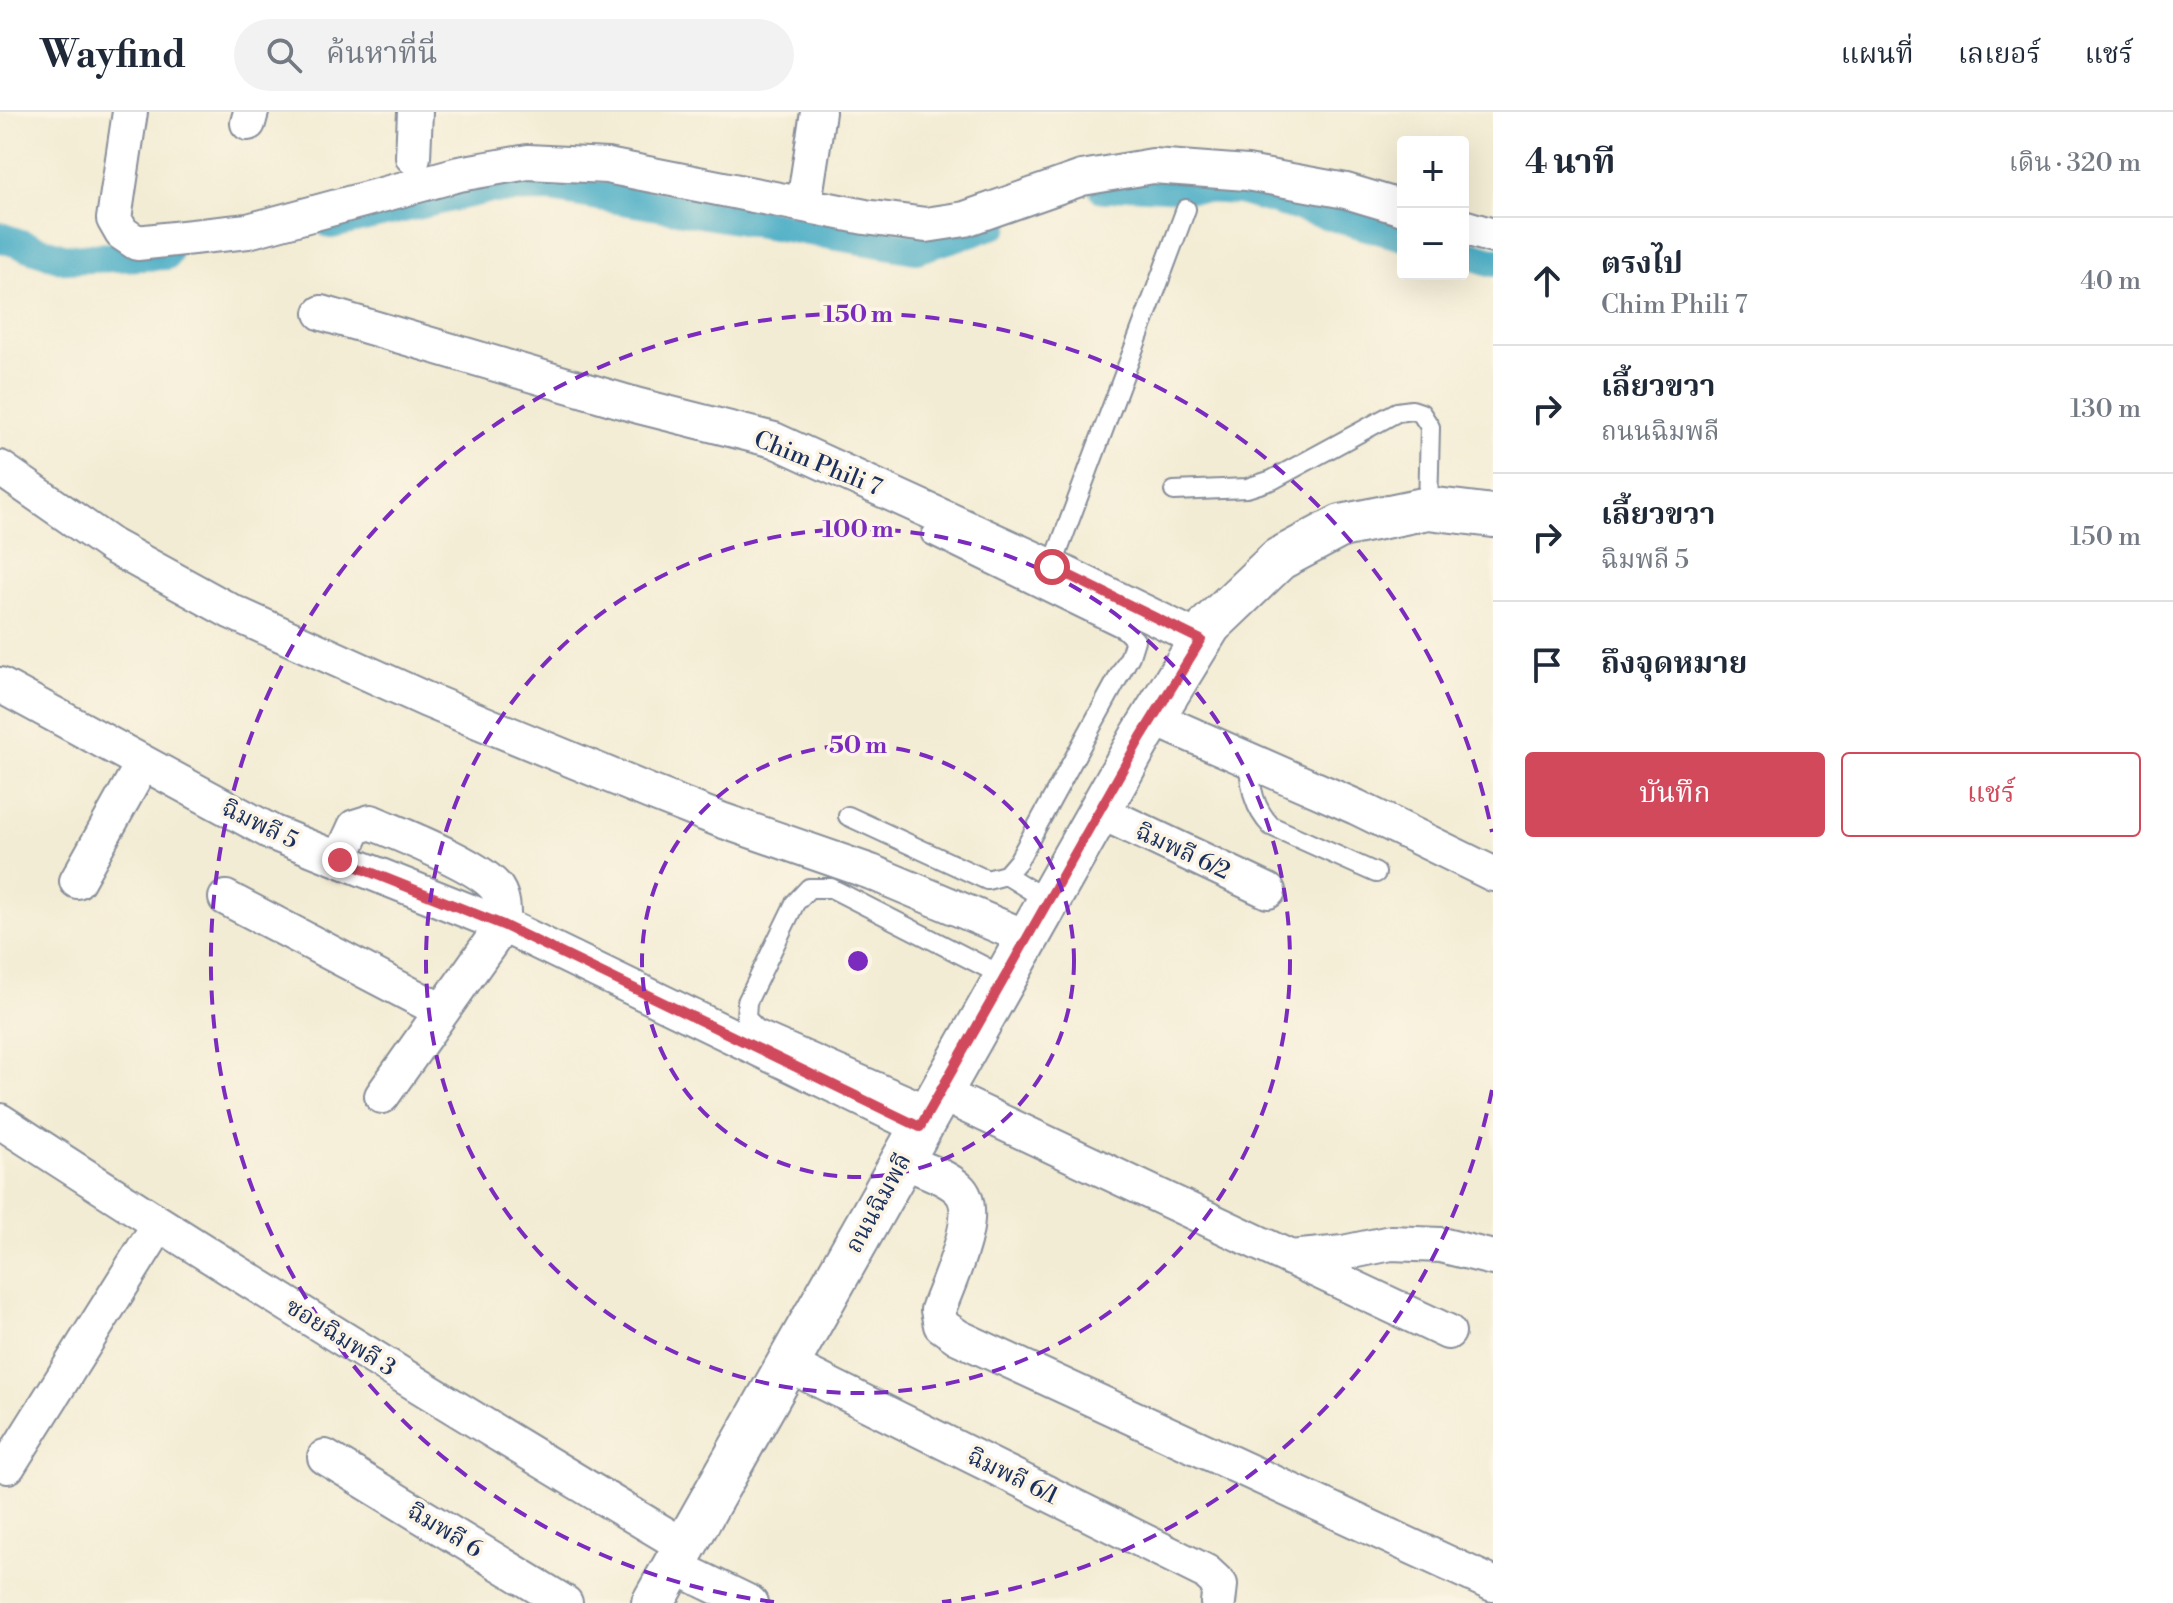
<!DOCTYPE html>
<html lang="th">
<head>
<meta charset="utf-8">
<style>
  body { margin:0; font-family:"Libre Bodoni","Noto Serif Thai",serif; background:#f2f2f3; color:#1f2937 }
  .controls { position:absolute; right:24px; top:24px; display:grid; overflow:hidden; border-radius:8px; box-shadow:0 8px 32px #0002 }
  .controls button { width:72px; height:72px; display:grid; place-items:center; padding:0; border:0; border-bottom:2px solid #e0e1e3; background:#fff; color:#1f2937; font:40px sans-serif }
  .stop { position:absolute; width:24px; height:24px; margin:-18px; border:6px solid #d1495b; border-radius:50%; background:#fff }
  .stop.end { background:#d1495b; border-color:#fff; box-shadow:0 2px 8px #0008 }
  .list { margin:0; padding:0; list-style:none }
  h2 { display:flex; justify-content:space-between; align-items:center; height:104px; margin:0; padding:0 32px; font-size:34px }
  h2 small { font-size:26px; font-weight:400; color:#747a83 }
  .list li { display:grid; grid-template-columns:52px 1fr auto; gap:24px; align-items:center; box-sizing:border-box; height:128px; padding:0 32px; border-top:2px solid #e0e1e3 }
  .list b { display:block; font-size:30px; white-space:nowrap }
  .list p { margin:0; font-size:26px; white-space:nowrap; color:#747a83 }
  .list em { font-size:26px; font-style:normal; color:#747a83 }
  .actions { display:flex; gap:16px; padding:24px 32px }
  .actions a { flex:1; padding:18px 0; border:2px solid #d1495b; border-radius:8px; text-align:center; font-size:28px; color:#d1495b }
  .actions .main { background:#d1495b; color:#fff }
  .icon { flex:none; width:44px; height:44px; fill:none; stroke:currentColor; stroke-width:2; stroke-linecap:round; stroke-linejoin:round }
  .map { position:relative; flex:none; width:1493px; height:1491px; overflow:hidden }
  header { display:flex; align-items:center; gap:48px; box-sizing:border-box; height:112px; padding:0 40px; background:#fff; border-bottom:2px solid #e0e1e3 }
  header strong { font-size:38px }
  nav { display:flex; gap:44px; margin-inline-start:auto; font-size:28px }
  .search { width:560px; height:72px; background:#f2f2f3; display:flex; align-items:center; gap:20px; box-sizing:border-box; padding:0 28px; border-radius:44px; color:#747a83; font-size:30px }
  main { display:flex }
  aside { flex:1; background:#fff }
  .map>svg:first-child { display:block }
</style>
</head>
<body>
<header>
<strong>Wayfind</strong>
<div class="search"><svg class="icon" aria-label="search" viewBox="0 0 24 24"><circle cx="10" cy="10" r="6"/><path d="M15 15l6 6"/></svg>ค้นหาที่นี่</div>
<nav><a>แผนที่</a><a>เลเยอร์</a><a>แชร์</a></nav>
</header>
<main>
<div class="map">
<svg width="1493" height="1491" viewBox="0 0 1493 1491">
  <rect width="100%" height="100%" fill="#fcf5e5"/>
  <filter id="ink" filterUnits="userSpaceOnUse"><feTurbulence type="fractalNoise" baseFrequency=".0125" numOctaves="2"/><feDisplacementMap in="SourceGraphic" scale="16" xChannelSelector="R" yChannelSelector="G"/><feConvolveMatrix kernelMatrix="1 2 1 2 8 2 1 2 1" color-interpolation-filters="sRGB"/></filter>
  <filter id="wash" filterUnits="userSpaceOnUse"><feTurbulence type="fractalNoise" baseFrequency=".006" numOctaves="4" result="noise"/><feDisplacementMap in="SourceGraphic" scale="32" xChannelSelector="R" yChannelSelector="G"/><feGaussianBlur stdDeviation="1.8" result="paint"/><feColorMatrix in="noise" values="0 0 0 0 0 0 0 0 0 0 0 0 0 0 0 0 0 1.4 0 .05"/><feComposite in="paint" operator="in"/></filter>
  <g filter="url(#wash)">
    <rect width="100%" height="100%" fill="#f3ecd4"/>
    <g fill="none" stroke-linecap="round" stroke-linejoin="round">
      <!-- canal -->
      <path stroke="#45abc5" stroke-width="30" d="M1104,77L1128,72L1239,78L1403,124
        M331,112L487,77L551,76L916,137L995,112
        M0,125L65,147L166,143
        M1463,141L1493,150"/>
    </g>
  </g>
  <g filter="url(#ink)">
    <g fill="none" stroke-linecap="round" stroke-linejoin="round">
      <defs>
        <path id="service" d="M1174,379L1247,376L1272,368L1397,300L1412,298L1421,301L1430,315L1428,396
          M1052,455L1186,97
          M1248,648C1251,674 1252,694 1271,714L1376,761
          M848,704L987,768L1006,763L1018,749L1130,544L1135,528L1124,517L931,423
          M1006,763L1048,789
          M933,994L757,917L746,906L747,890L795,791L809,776H831L1007,866"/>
        <path id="minor" d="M130,0L114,107L122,121L137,131L248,119L459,62L528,50L607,54L865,105L926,113L965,107L1082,66L1153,54L1247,61L1346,79L1403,96
          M248,11L251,0
          M413,45L415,0
          M804,91L818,0
          M1463,115L1493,124
          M322,201L639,294L774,328L1052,455L1201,528
          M0,356L112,434L232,500L427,588L650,680L721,708L871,760L1028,826
          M0,573L273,721L503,813L920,1015
          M1153,606L1356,695L1493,762
          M1099,699L1268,779
          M340,748L355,715L371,710C399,722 482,754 497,777C504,788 503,800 503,813L382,984
          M77,769L143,651
          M226,786L442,899
          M940,981L1448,1220
          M0,1009C225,1156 455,1297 686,1435
          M902,1049C919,1056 944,1063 958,1076C984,1099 948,1169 938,1198L941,1213L958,1225L1493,1472
          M1290,1146L1343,1141L1391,1131L1441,1133L1493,1146
          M787,1252L1206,1460L1220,1473L1218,1491
          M325,1345L565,1491
          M8,1354L159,1113
          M674,1454L750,1491"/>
        <path id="tertiary" d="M653,1491L1141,625L1210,513L1279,447L1341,414L1428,396L1493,404"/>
      </defs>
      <!-- service casing -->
      <use href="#service" stroke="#878e99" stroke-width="22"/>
      <!-- minor casing -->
      <use href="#minor" stroke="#878e99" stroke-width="38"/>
      <!-- tertiary casing -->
      <use href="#tertiary" stroke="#878e99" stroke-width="46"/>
      <!-- service -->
      <use href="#service" stroke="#fff" stroke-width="18"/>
      <!-- minor -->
      <use href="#minor" stroke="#fff" stroke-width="34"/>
      <!-- tertiary -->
      <use href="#tertiary" stroke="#fff" stroke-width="42"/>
    </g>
  </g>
  <g fill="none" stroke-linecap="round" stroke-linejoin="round" filter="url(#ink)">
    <!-- route -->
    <path stroke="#d1495b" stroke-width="10" d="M340,748L503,813L920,1015L1141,625L1201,528L1052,455"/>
  </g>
  <!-- distance rings -->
  <g fill="none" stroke="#7b2cbf" stroke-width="4" stroke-dasharray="14 10">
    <circle cx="858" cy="849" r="216"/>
    <circle cx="858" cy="849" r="432"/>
    <path d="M1492 978A647 647 0 0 1 942 1490M774 1490A647 647 0 1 1 1492 720"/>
  </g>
  <g text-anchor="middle" stroke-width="7" stroke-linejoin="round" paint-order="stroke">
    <!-- street labels -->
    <g font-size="24" fill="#1b2f5e" stroke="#fcf5e5">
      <text transform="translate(818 351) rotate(22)" y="8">Chim Phili 7</text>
      <text transform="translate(260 712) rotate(26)" y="8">ฉิมพลี 5</text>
      <text transform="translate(1183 739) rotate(25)" y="8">ฉิมพลี 6/2</text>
      <text transform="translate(878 1091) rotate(-61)" y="8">ถนนฉิมพลี</text>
      <text transform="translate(341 1225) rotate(32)" y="8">ซอยฉิมพลี 3</text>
      <text transform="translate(1013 1364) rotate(26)" y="8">ฉิมพลี 6/1</text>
      <text transform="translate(445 1418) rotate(31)" y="8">ฉิมพลี 6</text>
    </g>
  </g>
  <circle cx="858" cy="849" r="12" fill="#7b2cbf" stroke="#fcf5e5" stroke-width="4"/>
  <g font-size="24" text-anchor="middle" font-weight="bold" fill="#7b2cbf" stroke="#fcf5e5" stroke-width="7" stroke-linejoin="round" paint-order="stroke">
    <text x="858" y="210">150 m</text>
    <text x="858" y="425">100 m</text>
    <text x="858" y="641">50 m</text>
  </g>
</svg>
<div class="controls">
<button>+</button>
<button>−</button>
</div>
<div class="stop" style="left:1052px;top:455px"></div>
<div class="stop end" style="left:340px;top:748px"></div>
</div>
<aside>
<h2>4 นาที<small>เดิน · 320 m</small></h2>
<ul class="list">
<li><svg class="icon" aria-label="ahead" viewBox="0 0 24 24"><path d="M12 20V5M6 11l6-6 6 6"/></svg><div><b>ตรงไป</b><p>Chim Phili 7</p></div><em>40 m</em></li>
<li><svg class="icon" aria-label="right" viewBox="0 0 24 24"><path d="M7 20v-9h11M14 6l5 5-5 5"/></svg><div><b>เลี้ยวขวา</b><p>ถนนฉิมพลี</p></div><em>130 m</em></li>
<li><svg class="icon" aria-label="right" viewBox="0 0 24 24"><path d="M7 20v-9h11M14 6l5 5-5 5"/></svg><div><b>เลี้ยวขวา</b><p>ฉิมพลี 5</p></div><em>150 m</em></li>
<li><svg class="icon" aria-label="arrive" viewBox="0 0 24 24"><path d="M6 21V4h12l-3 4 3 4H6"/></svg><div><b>ถึงจุดหมาย</b></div></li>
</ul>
<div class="actions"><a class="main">บันทึก</a><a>แชร์</a></div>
</aside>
</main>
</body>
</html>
